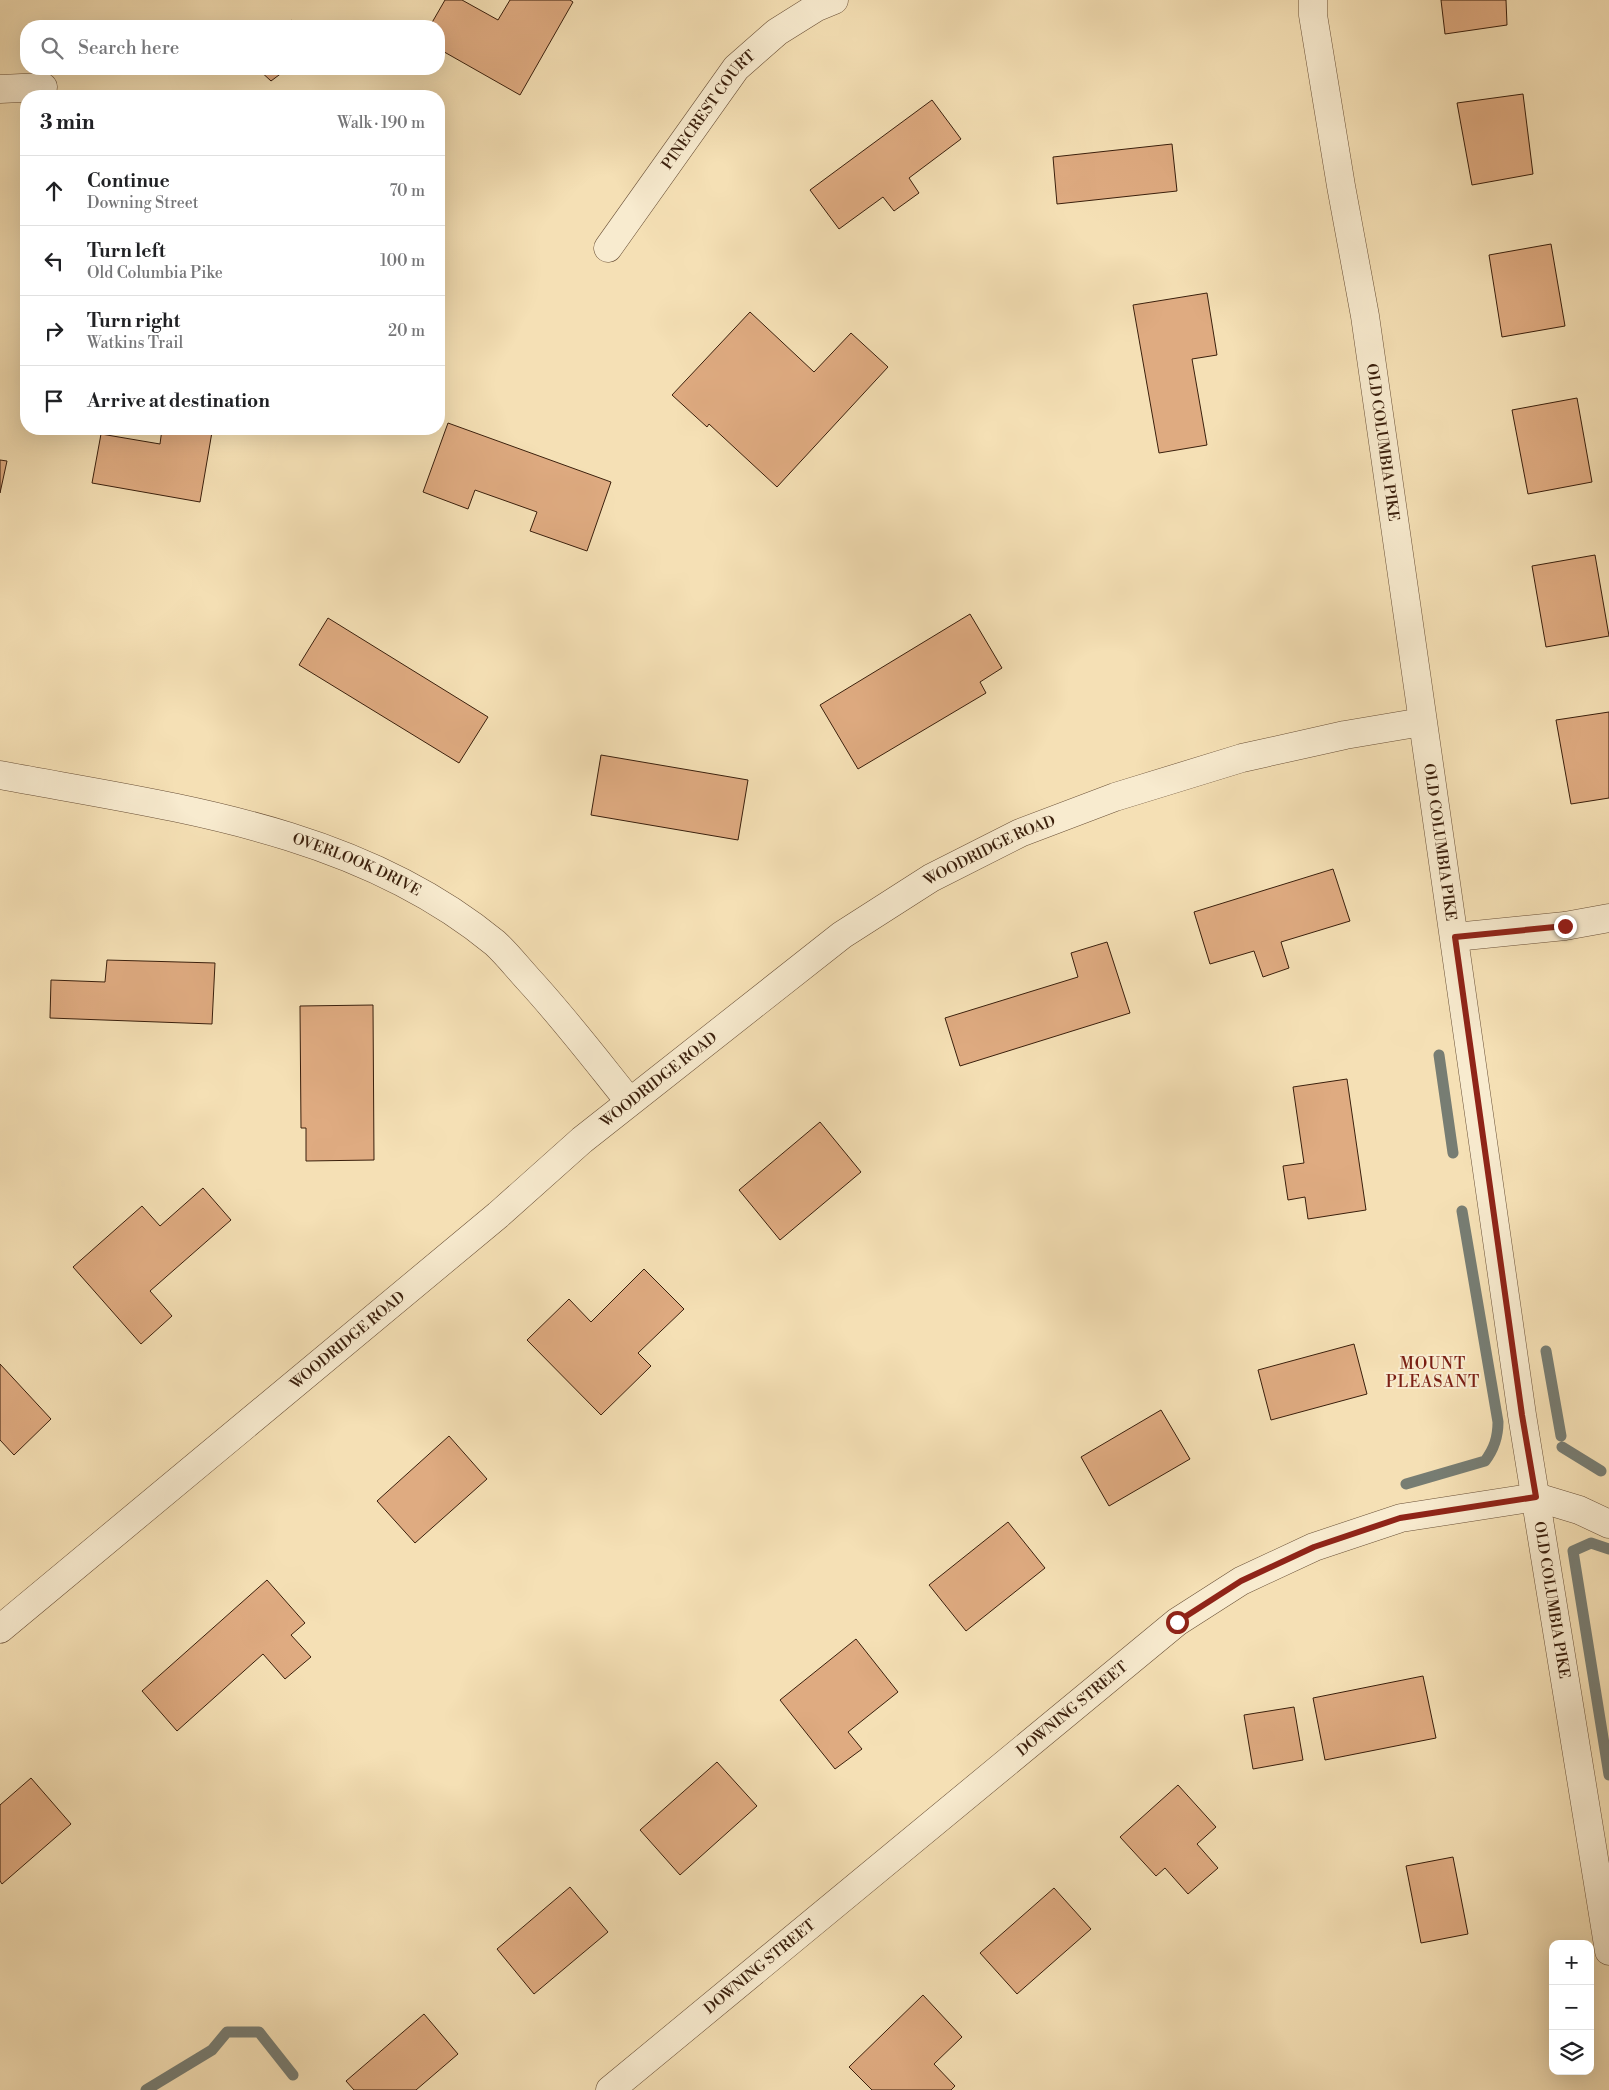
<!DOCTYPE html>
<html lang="en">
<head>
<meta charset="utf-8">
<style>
  body { margin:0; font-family:"Libre Bodoni",serif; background:#f2f2f2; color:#202124 }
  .controls { position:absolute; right:15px; bottom:15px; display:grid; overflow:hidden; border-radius:10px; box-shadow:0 5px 20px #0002 }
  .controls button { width:45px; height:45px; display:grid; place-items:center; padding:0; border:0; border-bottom:1px solid #e0e0e0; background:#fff; color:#202124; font:25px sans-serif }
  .stop { position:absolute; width:15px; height:15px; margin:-11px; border:4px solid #8f2418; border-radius:50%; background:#fff }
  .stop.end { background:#8f2418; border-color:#fff; box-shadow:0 1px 5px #0008 }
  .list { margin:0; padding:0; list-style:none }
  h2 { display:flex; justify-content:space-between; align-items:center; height:65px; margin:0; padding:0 20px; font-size:21px }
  h2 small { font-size:16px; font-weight:400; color:#757577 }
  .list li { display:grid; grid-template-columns:32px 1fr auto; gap:15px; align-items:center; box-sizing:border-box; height:70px; padding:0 20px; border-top:1px solid #e0e0e0 }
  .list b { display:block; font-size:19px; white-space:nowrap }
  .list p { margin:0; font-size:16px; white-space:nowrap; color:#757577 }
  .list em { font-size:16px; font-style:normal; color:#757577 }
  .icon { flex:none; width:28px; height:28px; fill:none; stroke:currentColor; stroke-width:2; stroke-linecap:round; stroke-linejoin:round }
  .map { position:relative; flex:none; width:1609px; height:2090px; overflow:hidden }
  .search { position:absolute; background:#fff; box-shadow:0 5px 20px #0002; left:20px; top:20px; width:425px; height:55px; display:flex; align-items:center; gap:12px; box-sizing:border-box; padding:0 18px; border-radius:20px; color:#757577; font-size:19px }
  .panel { position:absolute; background:#fff; box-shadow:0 5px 20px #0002; left:20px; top:90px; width:425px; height:345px; border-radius:20px }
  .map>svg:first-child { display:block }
</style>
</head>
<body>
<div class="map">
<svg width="1609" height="2090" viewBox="0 0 1609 2090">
  <rect width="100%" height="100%" fill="#f5e0b5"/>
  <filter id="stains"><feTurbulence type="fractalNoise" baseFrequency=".004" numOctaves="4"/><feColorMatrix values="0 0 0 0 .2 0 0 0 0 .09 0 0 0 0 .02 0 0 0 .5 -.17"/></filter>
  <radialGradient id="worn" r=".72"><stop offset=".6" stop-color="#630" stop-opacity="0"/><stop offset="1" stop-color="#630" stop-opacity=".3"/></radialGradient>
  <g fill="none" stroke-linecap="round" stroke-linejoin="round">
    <!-- stream -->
    <path stroke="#777d73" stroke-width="11" d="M1439,1055L1453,1153
      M1546,1351L1561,1436
      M1562,1447L1601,1471
      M1406,1484L1485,1461C1494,1449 1498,1438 1498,1422L1462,1211
      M1609,1549L1591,1543L1573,1551L1609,1775
      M146,2090L212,2050L227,2032H259L293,2075"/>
  </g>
  <!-- building -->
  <path fill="#dfab81" stroke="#3a1f0c" d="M445,0H462L498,20L510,0H570L573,2L520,95L439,49V26H430Z
    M1441,0H1506L1507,25L1445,34Z
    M292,20L297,26H284Z
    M258,69H287L271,81Z
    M1523,94L1533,174L1472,185L1457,103Z
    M932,100L961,139L909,178L919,193L894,211L883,197L839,229L810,190Z
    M1172,144L1177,191L1057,204L1053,157Z
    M1551,244L1565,326L1502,337L1489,255Z
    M1207,293L1217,355L1192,359L1207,445L1159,453L1133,305Z
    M750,312L814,372L851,333L888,367L777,487L709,424L707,427L672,395Z
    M1577,398L1592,482L1528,494L1512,410Z
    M448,423L611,482L587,551L530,531L537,512L475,490L468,509L423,492Z
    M162,429H195L212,432L200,502L92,483L101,434L160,444Z
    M0,460L7,461L0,493Z
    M1595,555L1609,636L1546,647L1532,566Z
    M970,614L1002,668L980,682L986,693L858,769L820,705Z
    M328,618L488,717L459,763L299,665Z
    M1609,712V798L1571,804L1556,720Z
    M601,755L748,780L738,840L591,815Z
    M1333,869L1350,921L1281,942L1289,968L1263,977L1254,951L1210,964L1194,912Z
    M1107,942L1130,1013L960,1066L945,1018L1078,977L1071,953Z
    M107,960L215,963L212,1024L50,1018L51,980L105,982Z
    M373,1005L374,1160L306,1161V1128H301L300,1006Z
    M1347,1079L1366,1210L1308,1219L1305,1197L1288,1200L1283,1166L1304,1163L1293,1087Z
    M820,1122L861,1172L780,1240L739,1190Z
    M203,1188L231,1220L150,1291L172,1316L141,1344L73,1267L142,1206L160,1226Z
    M644,1269L684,1309L638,1353L651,1366L601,1415L527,1340L569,1299L591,1322Z
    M1354,1344L1367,1394L1271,1420L1258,1370Z
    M0,1364L51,1419L14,1455L0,1440Z
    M1161,1410L1190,1459L1109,1506L1081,1457Z
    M449,1436L487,1479L415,1543L377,1501Z
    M1008,1522L1045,1568L966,1631L929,1585Z
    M267,1580L305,1623L291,1635L311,1657L285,1679L263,1654L177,1731L142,1691Z
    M856,1639L898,1692L848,1732L862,1749L835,1769L780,1700Z
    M1423,1676L1436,1738L1325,1760L1313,1698Z
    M1294,1707L1303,1760L1253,1769L1244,1715Z
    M717,1762L757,1806L680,1875L640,1830Z
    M31,1778L71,1824L2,1884L0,1881V1805Z
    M1178,1785L1216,1827L1197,1844L1218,1868L1188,1894L1165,1868L1156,1876L1120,1837Z
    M1453,1857L1468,1934L1421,1943L1406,1866Z
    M570,1887L608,1932L534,1994L497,1949Z
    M1054,1888L1091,1929L1017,1994L980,1953Z
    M923,1995L962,2037L934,2064L955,2086L951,2090H872L849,2067Z
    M424,2014L458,2054L416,2090H354L346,2081Z"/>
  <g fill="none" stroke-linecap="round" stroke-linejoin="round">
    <defs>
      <g id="minor">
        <path id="s1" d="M1313,0V15L1341,186L1365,316L1522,1415L1609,1951"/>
        <path d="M0,89L43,87"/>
        <path id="s2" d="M608,248L736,68L777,32L817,7L834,0"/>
        <path id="s3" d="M0,775C171,807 356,828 495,943C507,954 517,967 528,979C564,1018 596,1060 629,1101"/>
        <path d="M1455,937L1565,926L1609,918"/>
        <path id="s4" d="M0,1629L498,1215L582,1140L842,935L931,878L1020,833L1115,797L1242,758L1345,735L1422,722"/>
        <path id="s5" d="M610,2090L1177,1622L1241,1581L1314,1547L1401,1518L1536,1497L1579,1510L1609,1524"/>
      </g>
    </defs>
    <!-- minor casing -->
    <use href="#minor" stroke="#694f36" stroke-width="29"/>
    <!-- minor -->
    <use href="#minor" stroke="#f8ebcf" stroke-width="28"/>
  </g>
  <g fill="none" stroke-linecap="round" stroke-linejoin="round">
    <!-- route -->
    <path stroke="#8f2418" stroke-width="6" d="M1177,1622L1241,1581L1314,1547L1400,1518L1536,1497L1522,1415L1455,937L1565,926"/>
  </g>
  <g text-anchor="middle" stroke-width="4" stroke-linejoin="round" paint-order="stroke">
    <!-- street labels -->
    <g font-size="15" fill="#3a1f0c" stroke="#f8ebcf">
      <text dy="5" stroke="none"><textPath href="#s2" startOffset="171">PINECREST COURT</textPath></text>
      <text dy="5" stroke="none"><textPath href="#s1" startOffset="448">OLD COLUMBIA PIKE</textPath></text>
      <text dy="5" stroke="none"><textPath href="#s1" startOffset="852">OLD COLUMBIA PIKE</textPath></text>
      <text dy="5" stroke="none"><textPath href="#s4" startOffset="1262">WOODRIDGE ROAD</textPath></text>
      <text dy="5" stroke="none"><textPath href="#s3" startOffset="369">OVERLOOK DRIVE</textPath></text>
      <text dy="5" stroke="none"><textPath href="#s4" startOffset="858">WOODRIDGE ROAD</textPath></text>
      <text dy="5" stroke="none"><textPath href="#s4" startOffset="452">WOODRIDGE ROAD</textPath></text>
      <text dy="5" stroke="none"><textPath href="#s1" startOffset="1618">OLD COLUMBIA PIKE</textPath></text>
      <text dy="5" stroke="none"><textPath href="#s5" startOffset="599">DOWNING STREET</textPath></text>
      <text dy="5" stroke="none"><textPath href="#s5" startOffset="194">DOWNING STREET</textPath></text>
    </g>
    <!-- neighbourhood labels -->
    <g font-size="16" letter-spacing="1" fill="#7a1f14" stroke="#f8ebcf">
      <text x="1433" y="1369">MOUNT<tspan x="1433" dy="18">PLEASANT</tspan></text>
    </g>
  </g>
  <rect width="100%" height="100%" filter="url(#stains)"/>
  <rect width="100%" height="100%" fill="url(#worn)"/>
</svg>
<div class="controls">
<button>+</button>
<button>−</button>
<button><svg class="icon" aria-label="layers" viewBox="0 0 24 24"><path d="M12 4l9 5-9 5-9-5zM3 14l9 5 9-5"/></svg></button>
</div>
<div class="stop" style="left:1177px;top:1622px"></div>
<div class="stop end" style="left:1565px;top:926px"></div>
<div class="search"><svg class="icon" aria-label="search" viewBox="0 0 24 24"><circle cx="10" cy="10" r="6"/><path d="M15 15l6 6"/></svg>Search here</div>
<section class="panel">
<h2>3 min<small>Walk · 190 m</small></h2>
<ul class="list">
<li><svg class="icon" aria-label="ahead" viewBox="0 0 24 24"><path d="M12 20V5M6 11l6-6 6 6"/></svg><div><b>Continue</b><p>Downing Street</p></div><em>70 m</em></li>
<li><svg class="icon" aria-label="left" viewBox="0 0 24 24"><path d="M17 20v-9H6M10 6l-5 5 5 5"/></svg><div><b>Turn left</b><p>Old Columbia Pike</p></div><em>100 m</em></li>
<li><svg class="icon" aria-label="right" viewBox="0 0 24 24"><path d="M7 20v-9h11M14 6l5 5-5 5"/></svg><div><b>Turn right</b><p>Watkins Trail</p></div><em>20 m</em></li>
<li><svg class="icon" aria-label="arrive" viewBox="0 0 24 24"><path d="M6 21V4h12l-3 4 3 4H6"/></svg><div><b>Arrive at destination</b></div></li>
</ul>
</section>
</div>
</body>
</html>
